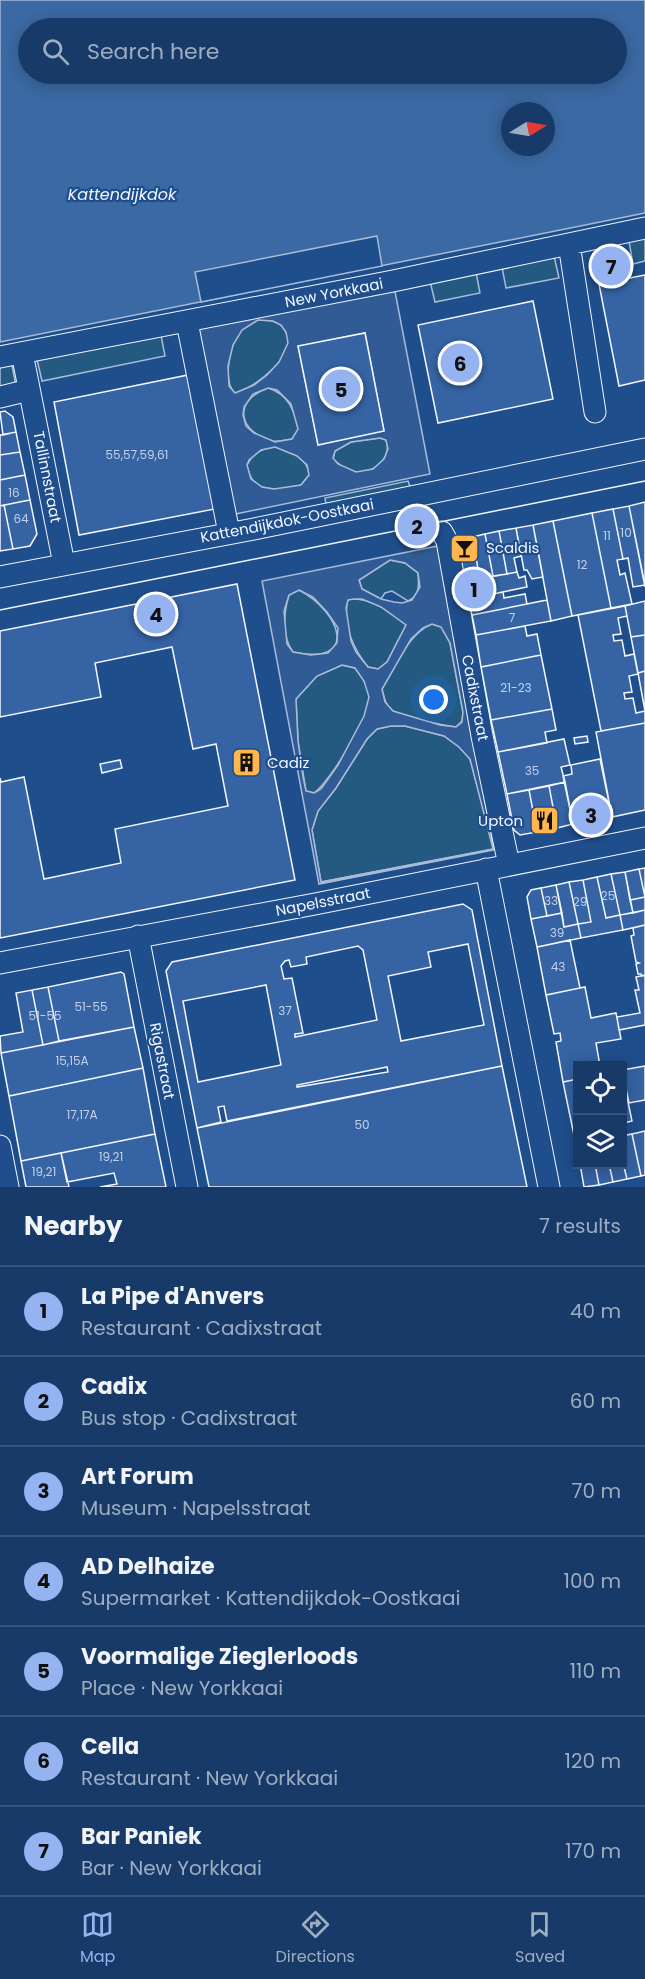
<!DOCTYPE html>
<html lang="en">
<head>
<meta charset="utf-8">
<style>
  body { margin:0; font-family:Poppins,sans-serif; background:#244571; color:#f1f3f6 }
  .controls { position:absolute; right:18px; bottom:18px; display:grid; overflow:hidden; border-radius:0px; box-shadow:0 3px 15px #0003 }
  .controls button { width:54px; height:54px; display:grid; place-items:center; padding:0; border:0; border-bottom:2px solid #36547d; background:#173a69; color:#f1f3f6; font:30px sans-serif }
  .compass { position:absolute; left:501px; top:102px; width:54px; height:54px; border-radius:50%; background:#173a69; box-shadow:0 3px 15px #0003; rotate:79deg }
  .you { position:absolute; left:434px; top:700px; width:21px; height:21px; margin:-15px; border:4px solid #fff; border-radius:50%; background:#1a73e8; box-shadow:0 0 0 9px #1a73e833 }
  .badge { display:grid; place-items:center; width:39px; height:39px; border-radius:50%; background:#95b2f1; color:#111; font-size:20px; font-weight:700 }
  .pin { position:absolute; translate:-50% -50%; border:3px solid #fff; box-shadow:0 2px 6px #0006 }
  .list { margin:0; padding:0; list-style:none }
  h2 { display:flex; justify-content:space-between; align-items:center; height:78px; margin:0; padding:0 24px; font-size:26px }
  h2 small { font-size:20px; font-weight:400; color:#9eadc0 }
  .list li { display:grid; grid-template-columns:39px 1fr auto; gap:18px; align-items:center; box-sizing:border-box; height:90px; padding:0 24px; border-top:2px solid #36547d }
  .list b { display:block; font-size:22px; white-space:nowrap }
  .list p { margin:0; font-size:20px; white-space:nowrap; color:#9eadc0 }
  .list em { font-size:20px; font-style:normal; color:#9eadc0 }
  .icon { flex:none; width:33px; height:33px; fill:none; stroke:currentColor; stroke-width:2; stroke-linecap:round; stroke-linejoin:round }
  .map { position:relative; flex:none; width:645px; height:1187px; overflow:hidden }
  .search { position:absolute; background:#173a69; box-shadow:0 3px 15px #0003; left:18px; right:18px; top:18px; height:66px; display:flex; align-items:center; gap:15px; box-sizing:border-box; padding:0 21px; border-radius:33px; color:#9eadc0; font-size:22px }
  .sheet { height:708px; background:#173a69 }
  nav { display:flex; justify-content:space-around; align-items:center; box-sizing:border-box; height:84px; border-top:2px solid #36547d; background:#173a69; font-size:16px; color:#9eadc0 }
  nav a { display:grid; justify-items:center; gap:3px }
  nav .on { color:#95b2f1 }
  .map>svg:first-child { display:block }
</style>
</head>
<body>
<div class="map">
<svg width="645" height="1187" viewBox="0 0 645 1187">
  <rect width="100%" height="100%" fill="#1f4e8c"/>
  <!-- green -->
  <path fill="#245a82" stroke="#a8bbd7" stroke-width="1.5" d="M645,238V261L633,264L629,241Z
    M554,256L559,278L506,288L502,267Z
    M476,272L480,293L435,302L430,281Z
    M258,320C267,320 278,320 284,329C302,353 255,388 235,393C222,381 230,342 241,330C245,326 252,323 258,320Z
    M160,330L165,356L42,381L36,355Z
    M11,360L16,386L0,389V362Z
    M268,388C288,394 294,410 299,429L292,439C286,440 279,442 273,441C238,432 232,401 268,388Z
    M380,438L386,440C392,457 375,473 358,472C348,472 340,465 333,459L335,451L351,442Z
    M274,447C289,450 309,458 309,475L301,485C278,491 251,494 247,465C253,453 261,449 274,447Z
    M408,481L410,487L326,504L325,498Z
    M390,560L405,563L418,573C419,585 420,596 408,601L392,591L385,593L381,599L362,589L359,580Z
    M299,590C341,612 360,666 293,652C281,636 284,612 289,595Z
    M348,599C367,597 394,611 406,625L387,662L378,669L368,667C353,648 342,624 348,599Z
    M432,624L441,627L450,643L463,712L462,721L456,727C443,725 401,717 392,710C385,705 384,696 382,689C395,668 408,633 432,624Z
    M342,665L355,668C361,676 369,686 369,697C370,716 330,782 314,793L306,791L298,741L296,699L317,676Z
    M391,726H405L444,736L459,747L470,759L494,849L321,882L312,830L318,811L336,788L367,739L377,729Z"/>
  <!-- parking -->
  <path fill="#305b95" stroke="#a8bbd7" stroke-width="1.5" fill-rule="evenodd" d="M393,281L430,474L226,516L187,322ZM258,320L273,321L281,325L286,332L288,343L279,362L267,375L254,385L235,393L229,386L228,366L233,345L242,330ZM365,333L384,431L318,444L298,346ZM268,388L277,390L291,404L298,429L292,439L275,442L254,433L246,426L243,415L244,407L253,394ZM380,438L386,440L388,449L384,459L373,469L356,472L338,464L333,458L335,451L351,442ZM275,447L297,456L307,465L309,475L301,485L274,489L262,487L251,479L247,465L249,460L261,450Z
    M438,546L494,850L319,884L262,581ZM390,560L405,563L418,573L420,587L412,600L402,603L394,602L381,599L362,589L359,580ZM299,590L313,597L327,612L338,628L337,643L328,653L311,655L293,652L287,644L284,611L289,595ZM354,599H362L381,607L406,625L387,662L378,669L368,667L356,652L351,641L346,608L348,600ZM432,624L441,627L450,643L463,712L462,722L456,727L440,725L393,711L385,702L382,689L411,639L423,628ZM342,665L355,668L364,681L369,697L364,716L338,765L321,789L314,793L306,791L303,777L298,741L296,699L317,676ZM391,726H405L444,736L459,747L470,759L493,849L321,882L312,830L318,811L336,788L367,739L377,729Z"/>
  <!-- water -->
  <path fill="#3b69a3" stroke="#a8bbd7" stroke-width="1.5" fill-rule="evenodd" d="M0,0H645V213L0,342ZM28,28H616V74H28ZM510,111H546V147H510Z"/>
  <!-- pier -->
  <path fill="#1f4e8c" stroke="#a8bbd7" stroke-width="1.5" d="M377,236L382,266L201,302L195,272Z"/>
  <!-- building -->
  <path fill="#3563a3" stroke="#f2f6ff" stroke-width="1.5" fill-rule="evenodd" d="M645,275V380L619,386L599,284Z
    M533,301L553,399L438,423L418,325Z
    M365,333L384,431L318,445L298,346Z
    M193,374L220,508L79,535L54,402Z
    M5,411L13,417L16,432L3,435L0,412Z
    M16,432L20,452L0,455V435Z
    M20,452L25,475L0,480V455Z
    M25,475L30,500L0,506V480Z
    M30,500L37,534L30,546L13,549L4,505Z
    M645,502V587L629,506Z
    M4,505L13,549L0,551V506Z
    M629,506L645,585L633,587L628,558L623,559L613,509Z
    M613,509L623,559L617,560L620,575L625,573L632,604L611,608L592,513Z
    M592,513L611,608L572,616L553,521Z
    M553,521L572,616L551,621L533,525Z
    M533,525L543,577L532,579L527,570H524L516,528Z
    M516,528L521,556L514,558L517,572L507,574L499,531Z
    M499,531L507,574L493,576L485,534Z
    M485,534L493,576L480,579L472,537Z
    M472,537L480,579L465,582L458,545L463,539Z
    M517,572L519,578L525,576L527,587L468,599L465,582Z
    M237,584L295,880L0,938V778L1,782L24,777L44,879L121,863L115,829L228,806L216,744L193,749L172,647L95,663L101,697L0,717V631Z
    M503,592L504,598L525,594L527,604L472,615L468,599Z
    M547,600L551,621L476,635L472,615Z
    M645,601V635L631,637L625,606Z
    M625,606L627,616L618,618L621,634L613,635L614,641L622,640L625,656L634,654L638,674L629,676L632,692L624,693L625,699L633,698L636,713L645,711V723L601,731L578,615Z
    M525,626L527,636L537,634L541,655L481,667L476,635Z
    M645,635V671L638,673L631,637Z
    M541,655L552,709L491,720L481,667Z
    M645,671V711L638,673Z
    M552,709L556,730L545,732L547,743L498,752L491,720Z
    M645,723V810L612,817L596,732Z
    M587,736L588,742L575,744L574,738Z
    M564,739L570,765L561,767L565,782L507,794L498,752Z
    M600,759L612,817L573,824L563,776L572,774L571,765Z
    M120,760L122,768L102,773L100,764Z
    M565,782L573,824L557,828L549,786Z
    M549,786L557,828L537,832L529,790Z
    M529,790L537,832L520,835L514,830L507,794Z
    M645,868V910L633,913L630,900L645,897L639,869Z
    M639,869L645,897L630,900L625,872Z
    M625,872L633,913L620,915L611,874Z
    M611,874L620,915L606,918L597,877Z
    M597,877L606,918L620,915L623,930L581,938L578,924L591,922L583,880Z
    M583,880L591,922L578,924L569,882Z
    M569,882L578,924L564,927L556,885Z
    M556,885L562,913L547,916L541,888Z
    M541,888L547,916L531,919L527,897L531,890Z
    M463,904L472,910L502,1066L227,1121L224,1106L218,1107L221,1122L197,1128L166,971L172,962ZM468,944L484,1025L401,1041L388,976L431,967L428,952ZM358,946L363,950L377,1020L295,1037V1034L303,1033L292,978L284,979L281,966L285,961L289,960L291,967L307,964L306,957ZM266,985L281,1065L198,1082L183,1001ZM387,1067L388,1072L297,1087V1085Z
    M645,910V925L623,930L620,915Z
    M562,913L564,927L578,924L581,938L537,947L531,919Z
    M645,925V975L642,976L641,974H638L636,964L639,963L636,962L631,936L634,935L633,928Z
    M570,940L580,988L546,995L537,947Z
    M121,972L124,974L134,1027L59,1041L48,987Z
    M645,975V1025L619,1030L617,1017L640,1013L635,990H639L636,977Z
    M48,987L59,1041L43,1045L32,990Z
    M585,987L591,1018L616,1013L621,1039L596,1043L600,1066H578V1079L563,1082L556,1042L561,1041L560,1033L554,1034L546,995Z
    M32,990L43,1045L1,1053L0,1036L23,1032L16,993Z
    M134,1027L143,1068L9,1096L1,1053Z
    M502,1066L527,1187H209L197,1128Z
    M645,1066V1100L629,1103L622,1070Z
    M143,1068L155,1134L21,1161L9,1096Z
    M622,1073L632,1121L624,1123L625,1127L622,1130Z
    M578,1079V1145H576L563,1082Z
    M645,1131V1175L641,1176L632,1134Z
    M155,1134L166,1187H100L117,1184L114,1173L67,1182L61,1153Z
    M632,1134L641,1176L627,1179L622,1159V1136Z
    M61,1153L69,1187H26L21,1161Z
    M622,1159L627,1179L613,1182L609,1164H622Z
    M580,1164H595L599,1185L584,1187Z
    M595,1164H609L613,1182L599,1185Z"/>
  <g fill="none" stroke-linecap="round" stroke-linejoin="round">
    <defs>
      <path id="minor" d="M569,244L595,412
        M187,322L229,533
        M22,353L64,564
        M0,357L393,281L645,228
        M0,397L29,390
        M442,532L447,541L482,736L509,865
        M0,577L254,529L645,449
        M486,869L549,1187
        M138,936L187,1187
        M0,963L315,904L645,838
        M0,1146L8,1187"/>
    </defs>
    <!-- minor casing -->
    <use href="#minor" stroke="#f2f6ff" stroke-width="23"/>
    <!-- minor -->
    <use href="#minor" stroke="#1f4e8c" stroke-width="21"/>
    <!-- tram -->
    <path stroke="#f2f6ff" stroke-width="1.5" d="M0,610L645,481"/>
  </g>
  <!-- icons -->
  <defs>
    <symbol id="bar-square" viewBox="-11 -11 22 22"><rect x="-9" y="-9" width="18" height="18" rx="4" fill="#ffb74d" stroke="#1f4e8c"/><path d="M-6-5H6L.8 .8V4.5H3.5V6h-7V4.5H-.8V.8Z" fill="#111"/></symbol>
    <symbol id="building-square" viewBox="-11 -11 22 22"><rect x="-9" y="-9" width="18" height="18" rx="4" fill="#ffb74d" stroke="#1f4e8c"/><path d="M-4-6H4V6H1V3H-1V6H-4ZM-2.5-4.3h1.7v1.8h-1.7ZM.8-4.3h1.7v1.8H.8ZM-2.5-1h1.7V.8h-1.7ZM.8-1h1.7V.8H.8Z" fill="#111"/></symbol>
    <symbol id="restaurant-square" viewBox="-11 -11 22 22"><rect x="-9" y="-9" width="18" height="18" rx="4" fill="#ffb74d" stroke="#1f4e8c"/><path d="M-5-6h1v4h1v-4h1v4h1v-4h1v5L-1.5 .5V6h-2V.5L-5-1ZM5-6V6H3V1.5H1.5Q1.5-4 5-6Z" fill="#111"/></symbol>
  </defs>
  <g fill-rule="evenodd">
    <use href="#bar-square" x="448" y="532" width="33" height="33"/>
    <use href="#building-square" x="230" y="746" width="33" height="33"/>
    <use href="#restaurant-square" x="528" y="804" width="33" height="33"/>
  </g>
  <g text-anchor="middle" stroke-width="4.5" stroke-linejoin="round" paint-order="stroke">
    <!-- number labels -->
    <g font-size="12" fill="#c3d1e8">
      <text x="137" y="459">55,57,59,61</text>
      <text x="14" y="497">16</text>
      <text x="21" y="523">64</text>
      <text x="626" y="537">10</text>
      <text x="607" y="540">11</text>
      <text x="582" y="569">12</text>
      <text x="512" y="622">7</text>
      <text x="516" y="692">21-23</text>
      <text x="532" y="775">35</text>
      <text x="608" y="900">25</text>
      <text x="551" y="905">33</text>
      <text x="580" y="906">29</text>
      <text x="557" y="937">39</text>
      <text x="558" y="971">43</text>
      <text x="91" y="1011">51-55</text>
      <text x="285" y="1015">37</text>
      <text x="45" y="1020">51-55</text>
      <text x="72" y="1065">15,15A</text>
      <text x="82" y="1119">17,17A</text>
      <text x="362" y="1129">50</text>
      <text x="111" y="1161">19,21</text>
      <text x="44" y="1176">19,21</text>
    </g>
    <!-- street labels -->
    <g font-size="15" fill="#f2f6ff" stroke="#1f4e8c">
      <text transform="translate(334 293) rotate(-11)" y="5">New Yorkkaai</text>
      <text transform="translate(47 477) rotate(79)" y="5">Tallinnstraat</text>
      <text transform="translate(287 521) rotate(-11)" y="5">Kattendijkdok-Oostkaai</text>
      <text transform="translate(475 698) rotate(79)" y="5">Cadixstraat</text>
      <text transform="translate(323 902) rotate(-11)" y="5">Napelsstraat</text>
      <text transform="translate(162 1061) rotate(79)" y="5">Rigastraat</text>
    </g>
    <!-- poi labels -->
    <g font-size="15" fill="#f2f6ff" stroke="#1f4e8c" text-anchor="start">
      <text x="486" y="553">Scaldis</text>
      <text x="267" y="768">Cadiz</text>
      <text x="523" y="826" text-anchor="end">Upton</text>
    </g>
    <!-- water labels -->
    <g font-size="16" font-style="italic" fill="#f2f6ff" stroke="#1f4e8c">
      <text x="122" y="200">Kattendijkdok</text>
    </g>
  </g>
</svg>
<div class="controls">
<button><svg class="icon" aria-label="locate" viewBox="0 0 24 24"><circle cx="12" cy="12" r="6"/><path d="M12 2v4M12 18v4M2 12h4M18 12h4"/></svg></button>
<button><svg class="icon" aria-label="layers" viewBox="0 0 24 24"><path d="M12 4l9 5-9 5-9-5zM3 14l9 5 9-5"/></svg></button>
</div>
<svg class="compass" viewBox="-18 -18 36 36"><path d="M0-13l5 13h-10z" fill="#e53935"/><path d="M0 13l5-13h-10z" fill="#9eadc0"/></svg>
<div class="you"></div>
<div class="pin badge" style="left:474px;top:589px">1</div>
<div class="pin badge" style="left:417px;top:526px">2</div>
<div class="pin badge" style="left:591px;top:815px">3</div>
<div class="pin badge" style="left:156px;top:614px">4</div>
<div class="pin badge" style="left:341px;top:389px">5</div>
<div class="pin badge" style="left:460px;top:363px">6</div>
<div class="pin badge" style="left:611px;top:266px">7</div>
<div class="search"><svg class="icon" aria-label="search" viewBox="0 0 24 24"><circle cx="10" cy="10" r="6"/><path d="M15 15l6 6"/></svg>Search here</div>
</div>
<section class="sheet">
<h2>Nearby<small>7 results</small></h2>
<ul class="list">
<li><span class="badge">1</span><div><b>La Pipe d'Anvers</b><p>Restaurant · Cadixstraat</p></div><em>40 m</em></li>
<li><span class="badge">2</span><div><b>Cadix</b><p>Bus stop · Cadixstraat</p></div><em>60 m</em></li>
<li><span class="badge">3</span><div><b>Art Forum</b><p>Museum · Napelsstraat</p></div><em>70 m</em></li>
<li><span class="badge">4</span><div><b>AD Delhaize</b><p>Supermarket · Kattendijkdok-Oostkaai</p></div><em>100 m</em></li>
<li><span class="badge">5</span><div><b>Voormalige Zieglerloods</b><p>Place · New Yorkkaai</p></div><em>110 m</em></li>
<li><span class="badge">6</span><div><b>Cella</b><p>Restaurant · New Yorkkaai</p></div><em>120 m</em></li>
<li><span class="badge">7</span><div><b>Bar Paniek</b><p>Bar · New Yorkkaai</p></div><em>170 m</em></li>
</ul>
</section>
<nav>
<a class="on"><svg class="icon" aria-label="map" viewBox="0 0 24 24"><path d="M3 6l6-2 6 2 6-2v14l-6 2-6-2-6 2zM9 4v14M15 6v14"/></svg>Map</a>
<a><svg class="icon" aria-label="directions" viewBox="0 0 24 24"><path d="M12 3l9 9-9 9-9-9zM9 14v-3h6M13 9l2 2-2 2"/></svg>Directions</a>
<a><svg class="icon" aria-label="saved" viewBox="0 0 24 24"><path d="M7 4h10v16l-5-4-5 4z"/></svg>Saved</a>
</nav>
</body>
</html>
